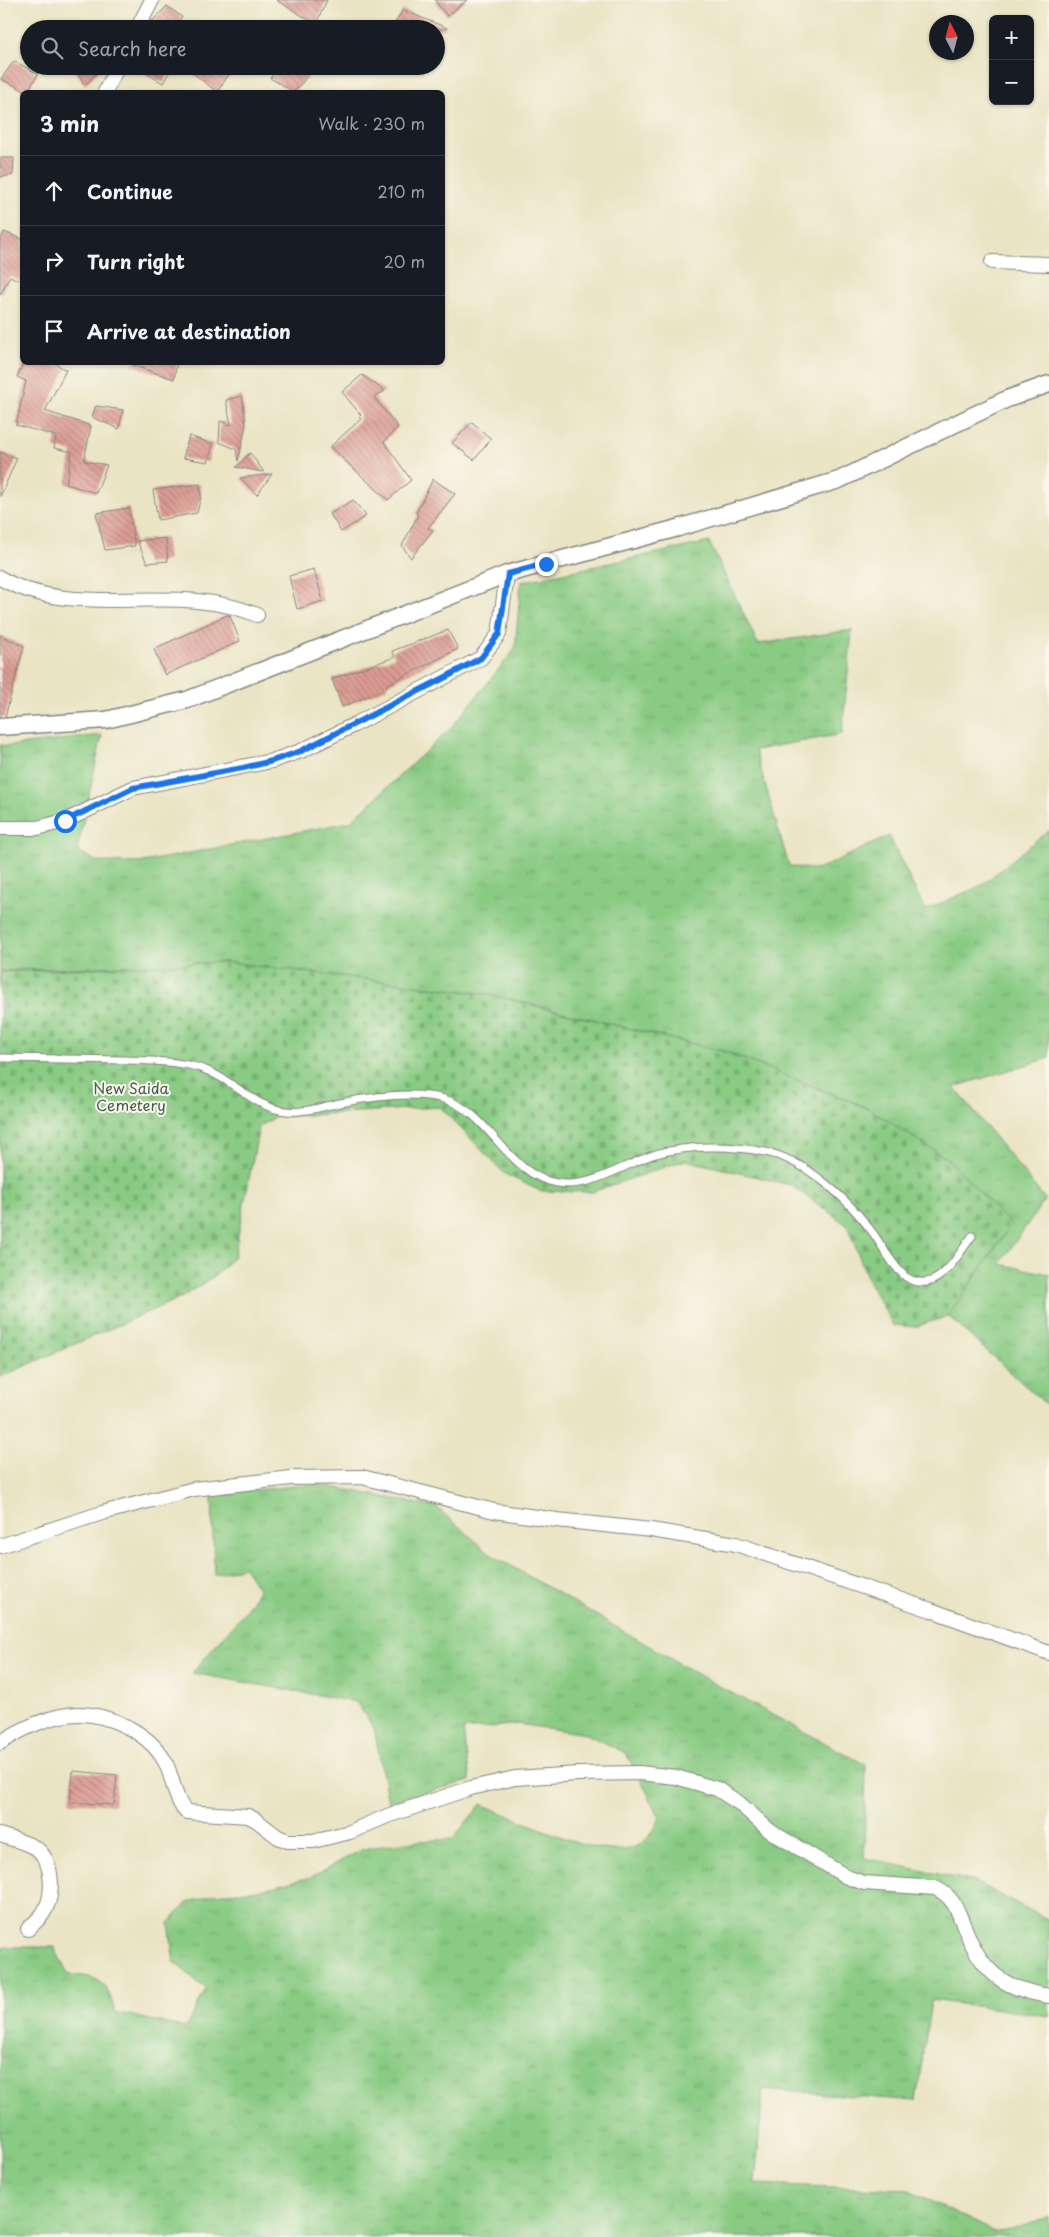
<!DOCTYPE html>
<html lang="en">
<head>
<meta charset="utf-8">
<style>
  body { margin:0; font-family:"Playpen Sans",sans-serif; background:#20242c; color:#f1f3f6 }
  .controls { position:absolute; right:15px; top:15px; display:grid; overflow:hidden; border-radius:8px; box-shadow:0 1px 4px #0004 }
  .controls button { width:45px; height:45px; display:grid; place-items:center; padding:0; border:0; border-bottom:1px solid #363941; background:#171b24; color:#f1f3f6; font:25px sans-serif }
  .compass { position:absolute; left:929px; top:15px; width:45px; height:45px; border-radius:50%; background:#171b24; box-shadow:0 1px 4px #0004; rotate:354deg }
  .stop { position:absolute; width:15px; height:15px; margin:-11px; border:4px solid #1a73e8; border-radius:50%; background:#fff }
  .stop.end { background:#1a73e8; border-color:#fff; box-shadow:0 1px 5px #0008 }
  .list { margin:0; padding:0; list-style:none }
  h2 { display:flex; justify-content:space-between; align-items:center; height:65px; margin:0; padding:0 20px; font-size:21px }
  h2 small { font-size:16px; font-weight:400; color:#9ea1a6 }
  .list li { display:grid; grid-template-columns:32px 1fr auto; gap:15px; align-items:center; box-sizing:border-box; height:70px; padding:0 20px; border-top:1px solid #363941 }
  .list b { display:block; font-size:19px; white-space:nowrap }
  .list em { font-size:16px; font-style:normal; color:#9ea1a6 }
  .icon { flex:none; width:28px; height:28px; fill:none; stroke:currentColor; stroke-width:2; stroke-linecap:round; stroke-linejoin:round }
  .map { position:relative; flex:none; width:1049px; height:2237px; overflow:hidden }
  .search { position:absolute; background:#171b24; box-shadow:0 1px 4px #0004; left:20px; top:20px; width:425px; height:55px; display:flex; align-items:center; gap:12px; box-sizing:border-box; padding:0 18px; border-radius:28px; color:#9ea1a6; font-size:19px }
  .panel { position:absolute; background:#171b24; box-shadow:0 1px 4px #0004; left:20px; top:90px; width:425px; height:275px; border-radius:8px }
  .map>svg:first-child { display:block }
</style>
</head>
<body>
<div class="map">
<svg width="1049" height="2237" viewBox="0 0 1049 2237">
  <defs>
    <pattern id="grass-tufts" width="24" height="20" patternUnits="userSpaceOnUse" patternTransform="scale(1.25)"><rect width="24" height="20" fill="#89cb83"/><path d="M3 7l-1-3M5 7V3M7 7l1-3M15 17l-1-3M17 17v-4M19 17l1-3" fill="none" stroke="#76ae72"/></pattern>
    <pattern id="cemetery-stones" width="16" height="16" patternUnits="userSpaceOnUse" patternTransform="scale(1.25)"><rect width="16" height="16" fill="#89cb83"/><path d="M2 7V4a2 2 0 0 1 4 0v3zM10 15v-3a2 2 0 0 1 4 0v3z" fill="#76ae72"/></pattern>
    <pattern id="building-back-hatch" width="6" height="6" patternUnits="userSpaceOnUse" patternTransform="scale(1.25)"><rect width="6" height="6" fill="#dc9c93"/><path d="M-1 5l2 2M0 0l6 6M5-1l2 2" fill="none" stroke="#b27f79"/></pattern>
  </defs>
  <rect width="100%" height="100%" fill="#fbf7ec"/>
  <filter id="ink" filterUnits="userSpaceOnUse"><feTurbulence type="fractalNoise" baseFrequency=".02" numOctaves="2"/><feDisplacementMap in="SourceGraphic" scale="10" xChannelSelector="R" yChannelSelector="G"/><feConvolveMatrix kernelMatrix="1 2 1 2 8 2 1 2 1" color-interpolation-filters="sRGB"/></filter>
  <filter id="wash" filterUnits="userSpaceOnUse"><feTurbulence type="fractalNoise" baseFrequency=".0096" numOctaves="4" result="noise"/><feDisplacementMap in="SourceGraphic" scale="20" xChannelSelector="R" yChannelSelector="G"/><feGaussianBlur stdDeviation="1.12" result="paint"/><feColorMatrix in="noise" values="0 0 0 0 0 0 0 0 0 0 0 0 0 0 0 0 0 1.4 0 .05"/><feComposite in="paint" operator="in"/></filter>
  <g filter="url(#wash)">
    <rect width="100%" height="100%" fill="#eae4c4"/>
    <!-- grass -->
    <path fill="url(#grass-tufts)" stroke="#56765f" d="M709,542L758,644L852,630L842,734L755,750L789,866L817,870L889,836L925,910L982,885L1049,830V1058L954,1087L1045,1199L1000,1264L1049,1274V1407L948,1316L1011,1225L868,1108L726,1052L487,994L225,962L0,971V745L10,746L102,735L77,850L97,862L138,863L350,822L452,727L515,649L521,582Z
      M317,1484L436,1507L492,1555L713,1683L866,1765L864,1858L975,1882L1049,1920V2016L931,2000L916,2101L763,2089L755,2184L909,2190L997,2233L1049,2217V2237H0V1963L2,1947H54L68,1975C102,1976 106,1981 115,2012L186,2028L206,1989L174,1962L169,1923L187,1903L215,1894L259,1890L311,1877L363,1849L406,1842L453,1839L481,1804C512,1816 593,1855 623,1850C643,1847 653,1835 660,1817L626,1753L586,1734L518,1724L463,1730L470,1781L388,1802L374,1728L356,1702L192,1673L246,1610L259,1590L244,1567L214,1575L212,1494Z"/>
    <!-- cemetery -->
    <path fill="url(#cemetery-stones)" stroke="#56765f" d="M225,962L487,994L726,1052L868,1108L949,1160L1011,1225L948,1316L915,1327L893,1325L869,1282L847,1225L791,1185L685,1160L592,1192L540,1191L505,1174L440,1107L275,1117L259,1127L234,1256L216,1275L182,1297L0,1377V972Z"/>
    <g id="blocks">
      <!-- building -->
      <path fill="url(#building-back-hatch)" d="M276,0H327L316,24Z
        M435,0H467L447,16Z
        M167,6L182,17L172,29H147L151,22Z
        M403,10L447,28V29H391Z
        M14,61L38,74L27,92L1,79Z
        M72,66H104L85,85Z
        M133,66H173L163,83Z
        M184,66H235L217,92Z
        M282,66H316L294,92L270,78Z
        M0,158H14L13,175L0,177Z
        M4,232L22,239V270L18,280L10,276L0,295V241Z
        M24,362H52L66,370L45,411L91,426L84,461L107,465L96,493L66,484L72,452L54,448L56,436L16,425L26,381L17,377Z
        M133,362H177L174,379L132,365Z
        M362,375L385,391L374,397L398,427L384,442L411,480L388,500L330,447L361,419L359,417L361,415L342,392Z
        M242,396L246,425L238,461L236,449L219,442L220,421L231,425L226,400Z
        M96,406L123,410L119,429L92,417Z
        M472,422L491,439L474,460L452,443Z
        M189,436L213,444L208,462L183,458Z
        M0,452L17,458L0,497Z
        M250,453L264,472L236,467Z
        M272,474L257,495L240,478Z
        M433,479L455,494L428,528L433,530L411,558L402,546L418,515L416,513Z
        M200,484L201,496L197,513L158,520L153,490Z
        M353,500L366,516L341,532L330,514Z
        M129,508L135,546L105,550L96,513Z
        M166,538L168,561L147,563L137,541Z
        M314,569L323,601L297,609L289,576Z
        M227,615L230,616L240,641L165,675L154,649Z
        M448,630L458,649L386,685L387,688L342,707L332,679L395,657L392,651Z
        M0,635L24,646L5,717H0Z
        M73,1771L117,1775L114,1805L70,1802Z"/>
    </g>
  </g>
  <g filter="url(#ink)">
    <use href="#blocks" fill-opacity="0" stroke="#868380" stroke-width="1"/>
    <g fill="none" stroke-linecap="round" stroke-linejoin="round">
      <defs>
        <path id="service" d="M0,1058C42,1059 84,1059 127,1060C152,1061 179,1061 203,1069C233,1079 254,1108 286,1111C303,1113 322,1107 340,1103C370,1097 414,1091 444,1099C490,1112 507,1175 557,1183C592,1189 623,1164 656,1154C689,1145 731,1145 765,1152C805,1159 850,1201 873,1233C883,1247 892,1266 906,1277C912,1281 920,1283 927,1282C946,1279 961,1250 972,1236"/>
        <path id="minor" d="M137,29L152,0
          M105,92L118,66
          M992,262L1049,264
          M0,578C77,622 176,580 257,615
          M0,828H37L65,821L133,788L272,761L301,751L354,725L481,658L499,634L507,574
          M0,1546L102,1513L194,1489L291,1478L362,1477L494,1511L557,1520L651,1530L736,1544L931,1610L1049,1653
          M0,1743C21,1729 52,1714 79,1714C109,1714 149,1733 164,1760C173,1774 174,1802 187,1812L248,1816L256,1820L278,1837L288,1841H313L350,1832L387,1816L471,1788L515,1778L578,1774L640,1773L676,1777L717,1789L739,1803L770,1831L847,1877L864,1883L935,1888C953,1896 957,1909 964,1926C981,1971 1002,1989 1049,1996
          M0,1835C11,1839 27,1842 37,1849C54,1863 55,1897 42,1915C38,1920 33,1924 28,1929"/>
        <path id="tertiary" d="M0,727L106,720L187,700L507,574L678,528L839,480L1007,399L1049,384"/>
      </defs>
      <!-- service casing -->
      <use href="#service" stroke="#868380" stroke-width="9"/>
      <!-- minor casing -->
      <use href="#minor" stroke="#868380" stroke-width="16"/>
      <!-- tertiary casing -->
      <use href="#tertiary" stroke="#868380" stroke-width="19"/>
      <!-- service -->
      <use href="#service" stroke="#fff" stroke-width="7"/>
      <!-- minor -->
      <use href="#minor" stroke="#fff" stroke-width="14"/>
      <!-- tertiary -->
      <use href="#tertiary" stroke="#fff" stroke-width="16"/>
    </g>
  </g>
  <g fill="none" stroke-linecap="round" stroke-linejoin="round" filter="url(#ink)">
    <!-- route -->
    <path stroke="#1a73e8" stroke-width="6" d="M65,821L133,788L243,768L272,761L301,751L448,676L481,658L499,634L508,574L546,564"/>
  </g>
  <g text-anchor="middle" stroke-width="4" stroke-linejoin="round" paint-order="stroke">
    <!-- park labels -->
    <g font-size="15" fill="#465d54" stroke="#fbf7ec">
      <text x="131" y="1094">New Saida<tspan x="131" dy="17">Cemetery</tspan></text>
    </g>
  </g>
</svg>
<div class="controls">
<button>+</button>
<button>−</button>
</div>
<svg class="compass" viewBox="-18 -18 36 36"><path d="M0-13l5 13h-10z" fill="#e53935"/><path d="M0 13l5-13h-10z" fill="#9ea1a6"/></svg>
<div class="stop" style="left:65px;top:821px"></div>
<div class="stop end" style="left:546px;top:564px"></div>
<div class="search"><svg class="icon" aria-label="search" viewBox="0 0 24 24"><circle cx="10" cy="10" r="6"/><path d="M15 15l6 6"/></svg>Search here</div>
<section class="panel">
<h2>3 min<small>Walk · 230 m</small></h2>
<ul class="list">
<li><svg class="icon" aria-label="ahead" viewBox="0 0 24 24"><path d="M12 20V5M6 11l6-6 6 6"/></svg><div><b>Continue</b></div><em>210 m</em></li>
<li><svg class="icon" aria-label="right" viewBox="0 0 24 24"><path d="M7 20v-9h11M14 6l5 5-5 5"/></svg><div><b>Turn right</b></div><em>20 m</em></li>
<li><svg class="icon" aria-label="arrive" viewBox="0 0 24 24"><path d="M6 21V4h12l-3 4 3 4H6"/></svg><div><b>Arrive at destination</b></div></li>
</ul>
</section>
</div>
</body>
</html>
